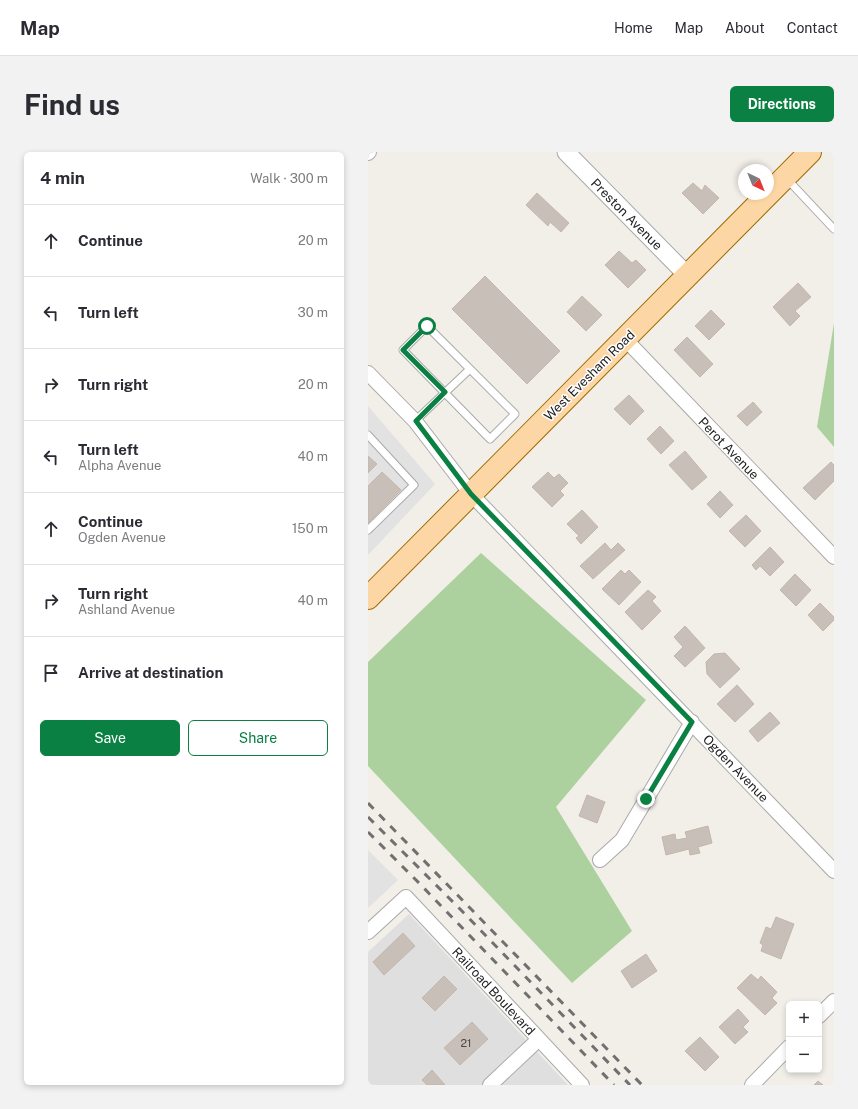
<!DOCTYPE html>
<html lang="en">
<head>
<meta charset="utf-8">
<style>
  body { margin:0; font-family:"Public Sans",sans-serif; background:#f2f2f3; color:#2b2b33 }
  .controls { position:absolute; right:12px; bottom:12px; display:grid; overflow:hidden; border-radius:6px; box-shadow:0 2px 6px #0003 }
  .controls button { width:36px; height:36px; display:grid; place-items:center; padding:0; border:0; border-bottom:1px solid #e1e1e2; background:#fff; color:#2b2b33; font:20px sans-serif }
  .compass { position:absolute; left:370px; top:12px; width:36px; height:36px; border-radius:50%; background:#fff; box-shadow:0 2px 6px #0003; rotate:137deg }
  .stop { position:absolute; width:12px; height:12px; margin:-9px; border:3px solid #0b8043; border-radius:50%; background:#fff }
  .stop.end { background:#0b8043; border-color:#fff; box-shadow:0 1px 4px #0008 }
  .list { margin:0; padding:0; list-style:none }
  h2 { display:flex; justify-content:space-between; align-items:center; height:52px; margin:0; padding:0 16px; font-size:17px }
  h2 small { font-size:13px; font-weight:400; color:#7c7c81 }
  .list li { display:grid; grid-template-columns:26px 1fr auto; gap:12px; align-items:center; box-sizing:border-box; height:72px; padding:0 16px; border-top:1px solid #e1e1e2 }
  .list b { display:block; font-size:15px; white-space:nowrap }
  .list p { margin:0; font-size:13px; white-space:nowrap; color:#7c7c81 }
  .list em { font-size:13px; font-style:normal; color:#7c7c81 }
  .actions { display:flex; gap:8px; padding:12px 16px }
  .actions a { flex:1; padding:9px 0; border:1px solid #0b8043; border-radius:6px; text-align:center; font-size:14px; color:#0b8043 }
  .actions .main { background:#0b8043; color:#fff }
  .icon { flex:none; width:22px; height:22px; fill:none; stroke:currentColor; stroke-width:2; stroke-linecap:round; stroke-linejoin:round }
  .map { position:relative; flex:none; width:466px; height:933px; overflow:hidden; border-radius:6px }
  header { display:flex; align-items:center; gap:24px; box-sizing:border-box; height:56px; padding:0 20px; background:#fff; border-bottom:1px solid #e1e1e2 }
  header strong { font-size:19px }
  nav { display:flex; gap:22px; margin-inline-start:auto; font-size:14px }
  .intro { display:flex; align-items:center; justify-content:space-between; box-sizing:border-box; height:96px; padding:0 24px }
  h1 { margin:0; font-size:28px }
  .button { padding:10px 18px; border-radius:6px; background:#0b8043; color:#fff; font-size:14px; font-weight:700 }
  main { display:flex; gap:24px; padding:0 24px }
  aside { flex:1; background:#fff; border-radius:6px; box-shadow:0 2px 6px #0003 }
  .map>svg:first-child { display:block }
</style>
</head>
<body>
<header>
<strong>Map</strong>
<nav><a>Home</a><a>Map</a><a>About</a><a>Contact</a></nav>
</header>
<div class="intro"><h1>Find us</h1><a class="button">Directions</a></div>
<main>
<aside>
<h2>4 min<small>Walk · 300 m</small></h2>
<ul class="list">
<li><svg class="icon" aria-label="ahead" viewBox="0 0 24 24"><path d="M12 20V5M6 11l6-6 6 6"/></svg><div><b>Continue</b></div><em>20 m</em></li>
<li><svg class="icon" aria-label="left" viewBox="0 0 24 24"><path d="M17 20v-9H6M10 6l-5 5 5 5"/></svg><div><b>Turn left</b></div><em>30 m</em></li>
<li><svg class="icon" aria-label="right" viewBox="0 0 24 24"><path d="M7 20v-9h11M14 6l5 5-5 5"/></svg><div><b>Turn right</b></div><em>20 m</em></li>
<li><svg class="icon" aria-label="left" viewBox="0 0 24 24"><path d="M17 20v-9H6M10 6l-5 5 5 5"/></svg><div><b>Turn left</b><p>Alpha Avenue</p></div><em>40 m</em></li>
<li><svg class="icon" aria-label="ahead" viewBox="0 0 24 24"><path d="M12 20V5M6 11l6-6 6 6"/></svg><div><b>Continue</b><p>Ogden Avenue</p></div><em>150 m</em></li>
<li><svg class="icon" aria-label="right" viewBox="0 0 24 24"><path d="M7 20v-9h11M14 6l5 5-5 5"/></svg><div><b>Turn right</b><p>Ashland Avenue</p></div><em>40 m</em></li>
<li><svg class="icon" aria-label="arrive" viewBox="0 0 24 24"><path d="M6 21V4h12l-3 4 3 4H6"/></svg><div><b>Arrive at destination</b></div></li>
</ul>
<div class="actions"><a class="main">Save</a><a>Share</a></div>
</aside>
<div class="map">
<svg width="466" height="933" viewBox="0 0 466 933">
  <rect width="100%" height="100%" fill="#f2efe9"/>
  <!-- residential -->
  <path fill="#e0dfdf" d="M41,762L200,933H0V800Z"/>
  <!-- forest -->
  <path fill="#add19e" d="M466,171V295L449,275Z
    M113,401L278,548L188,655L264,779L204,831L0,614V510Z"/>
  <!-- parking -->
  <path fill="#e2e2e2" d="M0,254L67,332L0,403Z
    M0,698L30,728L0,756Z"/>
  <!-- building -->
  <path fill="#c7bfb8" stroke="#c4b6ab" d="M325,31L334,39L337,33L351,46L335,62L314,41Z
    M169,41L201,71L193,80L182,70L180,74L158,53Z
    M251,99L264,111L268,108L278,118L260,136L237,113Z
    M117,124L192,199L159,232L84,157Z
    M430,131L443,145L427,159L432,164L422,174L405,155Z
    M214,144L234,163L218,179L199,160Z
    M343,158L357,172L341,188L327,174Z
    M319,185L345,212L332,225L306,198Z
    M261,243L276,259L262,273L246,257Z
    M385,250L394,260L379,274L369,264Z
    M292,274L306,289L293,302L279,287Z
    M317,299L339,325L324,338L301,313Z
    M0,304L9,312L0,321Z
    M463,310L466,313V329L447,348L435,336Z
    M14,320L33,338L0,371V334Z
    M180,320L186,326L191,322L200,331L192,339L196,343L184,355L164,335Z
    M352,339L365,353L352,366L339,352Z
    M214,358L230,375L213,392L208,386L211,384L199,372Z
    M378,363L393,379L377,395L361,379Z
    M237,391L243,398L250,391L257,398L225,427L212,414Z
    M402,395L416,410L402,424L392,414L388,418L384,413Z
    M253,418L257,422L261,418L273,430L251,453L234,437Z
    M427,422L443,438L428,454L412,438Z
    M280,438L288,445L284,449L293,459L274,478L257,460Z
    M452,451L466,465V468L455,479L440,463Z
    M317,474L337,496L317,515L306,504L315,495L306,485Z
    M357,501L372,517L352,536L339,522L338,510L346,502Z
    M369,533L386,552L367,570L349,552Z
    M402,560L412,571L390,590L381,579Z
    M219,643L237,650L229,671L211,664Z
    M340,674L344,691L330,695L332,701L322,703L321,697L298,703L294,685L307,682L308,688L319,686L317,680Z
    M408,765L426,772L413,807L393,799L395,793L392,791L398,775L403,777Z
    M35,781L47,794L16,823L5,810Z
    M278,802L289,819L264,836L253,819Z
    M383,822L390,828L393,824L409,840L404,846L409,851L397,863L369,836Z
    M76,824L89,837L67,859L54,846Z
    M370,857L381,869L375,875L380,880L367,892L351,875Z
    M104,870L120,887L92,913L76,896Z
    M332,885L351,905L337,919L317,899Z
    M64,918L77,933H59L54,928Z
    M450,929L455,933H446Z"/>
  <g fill="none" stroke-linecap="round" stroke-linejoin="round">
    <defs>
      <path id="service" d="M419,27L466,77
        M59,174L147,262L122,287L35,198Z
        M47,269L102,217
        M0,283L46,333L0,378"/>
      <path id="minor" d="M0,1L1,0
        M257,187L466,405
        M0,221L47,269L103,342L466,719
        M232,708L254,688L324,570
        M0,780L38,745L214,933
        M451,864L466,849
        M122,933L171,887
        M384,933L421,895"/>
      <path id="tertiary" d="M198,0L320,124"/>
      <path id="primary" d="M0,446L442,0"/>
    </defs>
    <!-- service casing -->
    <use href="#service" stroke="#a9a9a9" stroke-width="9"/>
    <!-- minor casing -->
    <use href="#minor" stroke="#a9a9a9" stroke-width="16"/>
    <!-- tertiary casing -->
    <use href="#tertiary" stroke="#a9a9a9" stroke-width="19"/>
    <!-- primary casing -->
    <use href="#primary" stroke="#a06b00" stroke-width="24"/>
    <!-- service -->
    <use href="#service" stroke="#fff" stroke-width="7"/>
    <!-- minor -->
    <use href="#minor" stroke="#fff" stroke-width="14"/>
    <!-- tertiary -->
    <use href="#tertiary" stroke="#fff" stroke-width="17"/>
    <!-- primary -->
    <use href="#primary" stroke="#fcd6a4" stroke-width="22"/>
    <!-- rail -->
    <path stroke="#707070" stroke-width="3" stroke-dasharray="8 8" stroke-linecap="butt" d="M0,651L274,933
      M0,665L93,758L262,933
      M0,680L51,731L246,933"/>
  </g>
  <g fill="none" stroke-linecap="round" stroke-linejoin="round">
    <!-- route -->
    <path stroke="#0b8043" stroke-width="5" d="M59,174L35,198L77,240L48,269L103,342L324,570L278,647"/>
  </g>
  <g text-anchor="middle" stroke-width="3" stroke-linejoin="round" paint-order="stroke">
    <!-- number labels -->
    <g font-size="11" fill="#4b4948">
      <text x="98" y="895">21</text>
    </g>
    <!-- street labels -->
    <g font-size="13" fill="#222" stroke="#fff">
      <text transform="translate(259 62) rotate(45)" y="5">Preston Avenue</text>
      <text transform="translate(221 223) rotate(-45)" y="5">West Evesham Road</text>
      <text transform="translate(361 296) rotate(46)" y="5">Perot Avenue</text>
      <text transform="translate(368 616) rotate(46)" y="5">Ogden Avenue</text>
      <text transform="translate(126 839) rotate(47)" y="5">Railroad Boulevard</text>
    </g>
  </g>
</svg>
<div class="controls">
<button>+</button>
<button>−</button>
</div>
<svg class="compass" viewBox="-18 -18 36 36"><path d="M0-13l5 13h-10z" fill="#e53935"/><path d="M0 13l5-13h-10z" fill="#7c7c81"/></svg>
<div class="stop" style="left:59px;top:174px"></div>
<div class="stop end" style="left:278px;top:647px"></div>
</div>
</main>
</body>
</html>
